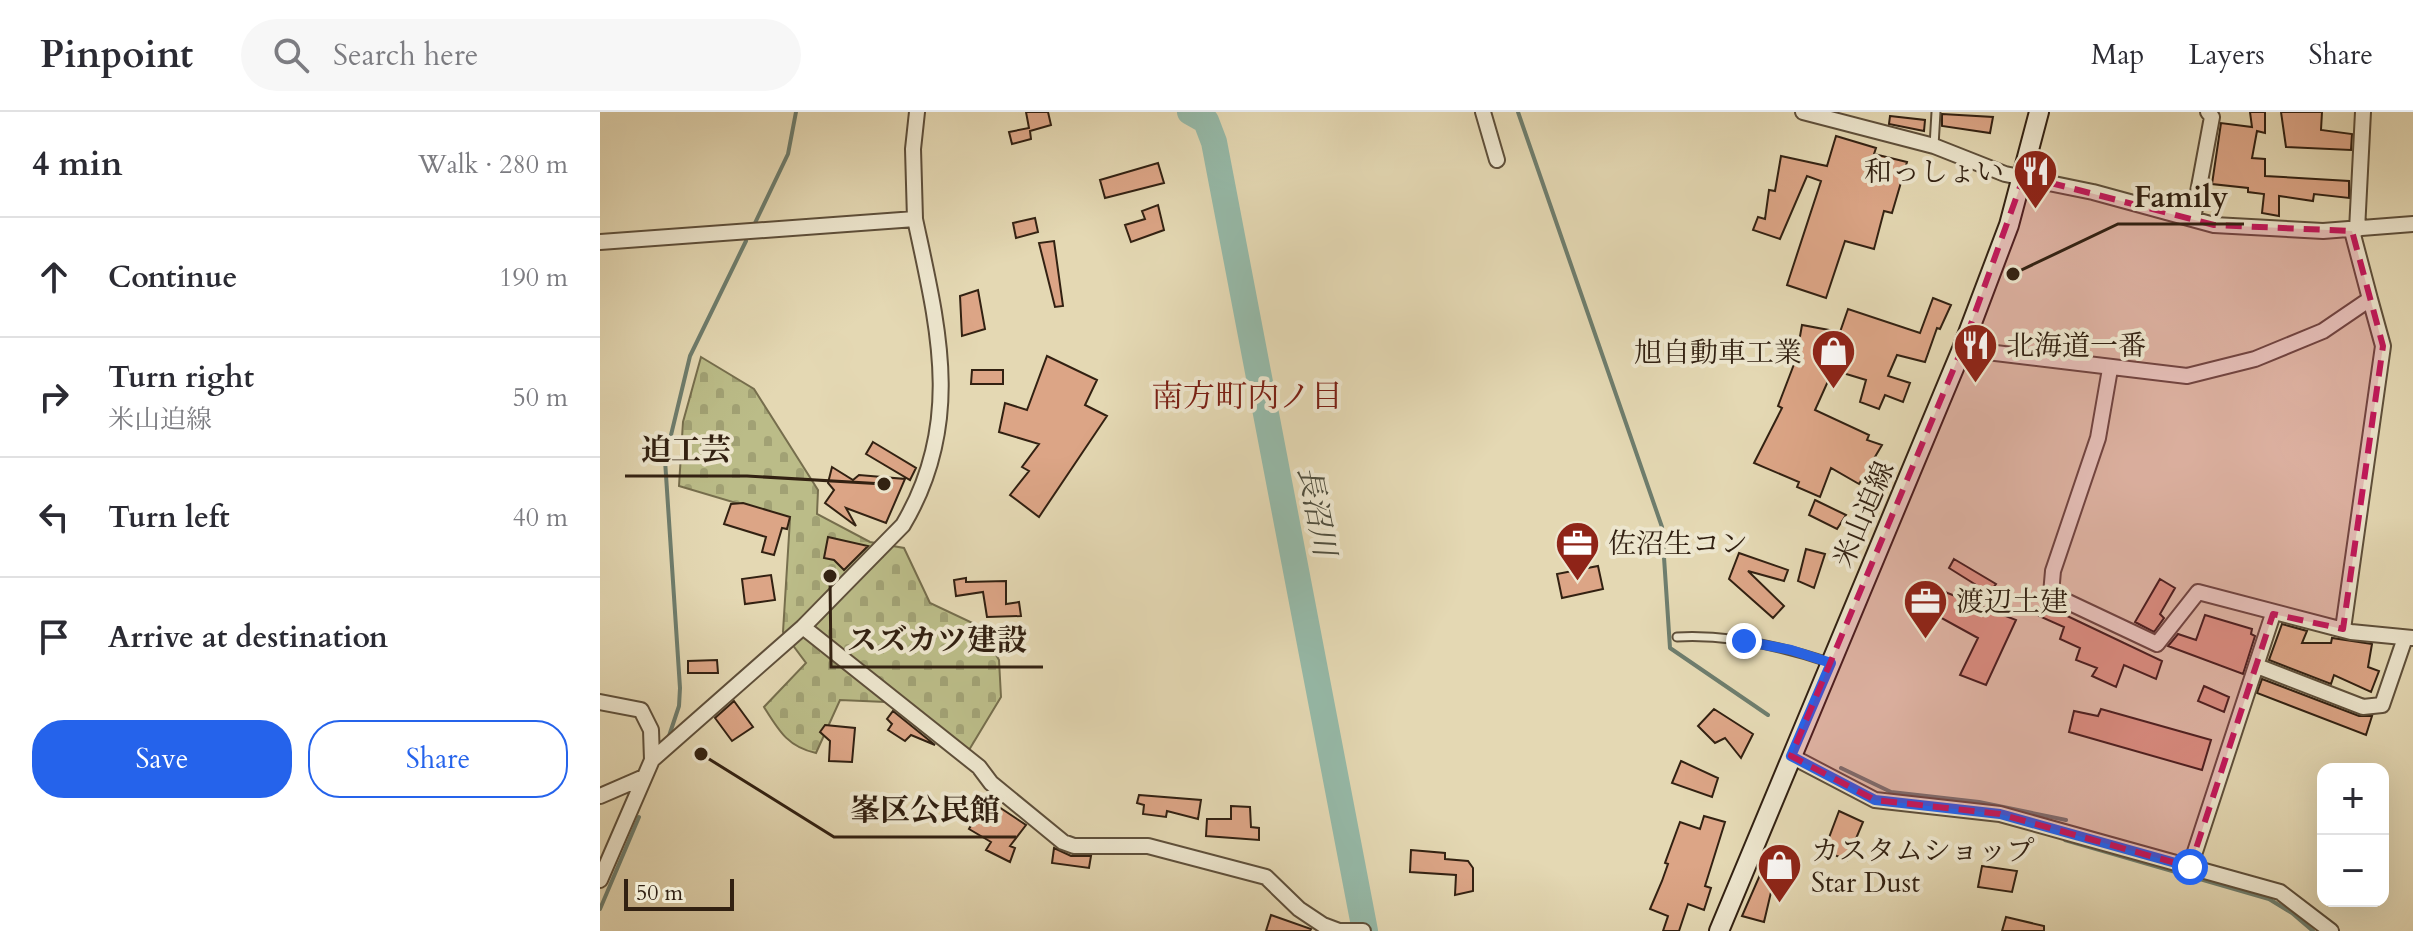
<!DOCTYPE html>
<html lang="en">
<head>
<meta charset="utf-8">
<style>
  body { margin:0; font-family:Cardo,"Noto Serif JP",serif; background:#f7f7f7; color:#2b2b33 }
  .controls { position:absolute; right:24px; bottom:24px; display:grid; overflow:hidden; border-radius:16px; box-shadow:0 8px 32px #0002 }
  .controls button { width:72px; height:72px; display:grid; place-items:center; padding:0; border:0; border-bottom:2px solid #e1e1e2; background:#fff; color:#2b2b33; font:40px sans-serif }
  .scale { position:absolute; left:24px; bottom:20px; width:110px; box-sizing:border-box; padding-left:8px; border:4px solid #322112; border-top:0; font-size:22px; line-height:28px; white-space:nowrap; color:#322112; -webkit-text-stroke:6px #ede6ce; paint-order:stroke }
  .stop { position:absolute; width:24px; height:24px; margin:-18px; border:6px solid #2563eb; border-radius:50%; background:#fff }
  .stop.end { background:#2563eb; border-color:#fff; box-shadow:0 2px 8px #0008 }
  .list { margin:0; padding:0; list-style:none }
  h2 { display:flex; justify-content:space-between; align-items:center; height:104px; margin:0; padding:0 32px; font-size:34px }
  h2 small { font-size:26px; font-weight:400; color:#7c7c81 }
  .list li { display:grid; grid-template-columns:52px 1fr auto; gap:24px; align-items:center; box-sizing:border-box; height:120px; padding:0 32px; border-top:2px solid #e1e1e2 }
  .list b { display:block; font-size:30px; white-space:nowrap }
  .list p { margin:0; font-size:26px; white-space:nowrap; color:#7c7c81 }
  .list em { font-size:26px; font-style:normal; color:#7c7c81 }
  .actions { display:flex; gap:16px; padding:24px 32px }
  .actions a { flex:1; padding:18px 0; border:2px solid #2563eb; border-radius:32px; text-align:center; font-size:28px; color:#2563eb }
  .actions .main { background:#2563eb; color:#fff }
  .icon { flex:none; width:44px; height:44px; fill:none; stroke:currentColor; stroke-width:2; stroke-linecap:round; stroke-linejoin:round }
  .map { position:relative; flex:none; width:1813px; height:819px; overflow:hidden }
  header { display:flex; align-items:center; gap:48px; box-sizing:border-box; height:112px; padding:0 40px; background:#fff; border-bottom:2px solid #e1e1e2 }
  header strong { font-size:38px }
  nav { display:flex; gap:44px; margin-inline-start:auto; font-size:28px }
  .search { width:560px; height:72px; background:#f7f7f7; display:flex; align-items:center; gap:20px; box-sizing:border-box; padding:0 28px; border-radius:44px; color:#7c7c81; font-size:30px }
  main { display:flex }
  aside { flex:1; background:#fff }
  .map>svg:first-child { display:block }
</style>
</head>
<body>
<header>
<strong>Pinpoint</strong>
<div class="search"><svg class="icon" aria-label="search" viewBox="0 0 24 24"><circle cx="10" cy="10" r="6"/><path d="M15 15l6 6"/></svg>Search here</div>
<nav><a>Map</a><a>Layers</a><a>Share</a></nav>
</header>
<main>
<aside>
<h2>4 min<small>Walk · 280 m</small></h2>
<ul class="list">
<li><svg class="icon" aria-label="ahead" viewBox="0 0 24 24"><path d="M12 20V5M6 11l6-6 6 6"/></svg><div><b>Continue</b></div><em>190 m</em></li>
<li><svg class="icon" aria-label="right" viewBox="0 0 24 24"><path d="M7 20v-9h11M14 6l5 5-5 5"/></svg><div><b>Turn right</b><p>米山迫線</p></div><em>50 m</em></li>
<li><svg class="icon" aria-label="left" viewBox="0 0 24 24"><path d="M17 20v-9H6M10 6l-5 5 5 5"/></svg><div><b>Turn left</b></div><em>40 m</em></li>
<li><svg class="icon" aria-label="arrive" viewBox="0 0 24 24"><path d="M6 21V4h12l-3 4 3 4H6"/></svg><div><b>Arrive at destination</b></div></li>
</ul>
<div class="actions"><a class="main">Save</a><a>Share</a></div>
</aside>
<div class="map">
<svg width="1813" height="819" viewBox="0 0 1813 819">
  <defs>
    <pattern id="cemetery-stones" width="16" height="16" patternUnits="userSpaceOnUse" patternTransform="scale(2)"><rect width="16" height="16" fill="#bbbc88"/><path d="M2 7V4a2 2 0 0 1 4 0v3zM10 15v-3a2 2 0 0 1 4 0v3z" fill="#a1a174"/></pattern>
  </defs>
  <rect width="100%" height="100%" fill="#e4d8b3"/>
  <filter id="stains"><feTurbulence type="fractalNoise" baseFrequency=".0025" numOctaves="4"/><feColorMatrix values="0 0 0 0 .2 0 0 0 0 .09 0 0 0 0 .02 0 0 0 .5 -.17"/></filter>
  <radialGradient id="worn" r=".72"><stop offset=".6" stop-color="#630" stop-opacity="0"/><stop offset="1" stop-color="#630" stop-opacity=".3"/></radialGradient>
  <!-- cemetery -->
  <path fill="url(#cemetery-stones)" stroke="#766e4d" stroke-width="2" d="M101,245L154,277L218,378L217,402L270,430L304,436L330,491L379,514L399,548L401,585L369,638L309,591L240,588L216,641C188,635 179,619 164,595L206,551L183,520L190,407L79,374L83,310Z"/>
  <g fill="none" stroke-linecap="round" stroke-linejoin="round">
    <!-- stream -->
    <path stroke="#6e7d6d" stroke-width="4" d="M918,0L1062,415L1070,536L1168,603
      M155,111L188,42L196,0
      M69,624L79,594L80,576L65,348L90,244L146,129
      M1241,656L1291,680L1379,690L1466,708
      M1465,728L1669,787L1692,801L1713,819
      M0,797L39,705"/>
    <!-- river -->
    <path stroke="#96baa9" stroke-width="26" d="M590,0L606,9L614,30L765,819"/>
  </g>
  <!-- building -->
  <path fill="#dca586" stroke="#322112" stroke-width="2" d="M426,0H448L451,13L430,19L431,27L412,32L409,20L429,16Z
    M1650,0H1665V21L1657,19L1652,46L1665,47V64L1749,69V86L1714,82L1713,89L1679,84V104L1662,101L1664,82L1648,80V76L1612,72L1621,11L1652,15Z
    M1681,0H1722L1721,18L1752,22L1751,38L1686,35Z
    M1342,2L1393,5L1390,21L1342,14Z
    M1290,4L1325,8L1324,19L1289,12Z
    M1236,24L1276,36L1274,42L1307,50L1292,101L1284,99L1274,137L1245,129L1226,186L1187,173L1221,69L1207,64L1180,127L1153,118L1158,105L1165,107L1169,78L1175,79L1181,44L1227,54Z
    M558,51L564,71L505,86L500,68Z
    M558,93L564,118L531,130L525,113L545,107L542,99Z
    M435,106L438,120L416,126L413,111Z
    M454,129L463,194L455,195L439,131Z
    M378,178L385,217L362,224L360,184Z
    M1333,186L1351,193L1340,217L1337,216L1325,250L1297,243L1288,264L1310,271L1303,290L1285,283L1279,297L1260,290L1266,268L1233,258L1215,298L1269,323L1267,328L1282,333L1259,372L1231,356L1220,385L1197,375L1199,370L1154,351L1182,296L1178,294L1196,247L1202,213L1240,220L1248,197L1320,221Z
    M447,244L497,268L485,293L507,304L439,405L410,383L429,359L422,355L439,332L399,320L405,291L427,298Z
    M372,258H403V272H371Z
    M273,330L316,356L310,368L266,342Z
    M232,355L253,368L259,363L305,367L286,411L246,396L256,414L225,391L234,378L228,371Z
    M1215,388L1246,403L1237,417L1209,403Z
    M143,391L190,405L187,417L182,416L174,443L162,440L166,425L124,412L131,392Z
    M228,425L268,434L244,458L234,448L224,446Z
    M1206,437L1225,442L1214,476L1198,469Z
    M1139,441L1188,458L1184,469L1148,459L1184,494L1173,506L1129,467Z
    M1354,447L1396,472L1389,481L1349,456Z
    M998,454L1003,477L962,486L957,462Z
    M171,463L175,488L145,492L142,467Z
    M366,466V470L406,469V492L419,490L421,504L387,505L383,480L356,484L354,468Z
    M1560,467L1575,476L1560,502L1564,506L1554,520L1535,510Z
    M1345,480L1416,508L1386,573L1360,563L1378,526L1336,503Z
    M1442,492L1562,549L1556,567L1524,553L1516,575L1492,564L1497,556L1476,548L1480,536L1460,527L1464,515L1439,504Z
    M1605,503L1652,517L1651,522L1655,524L1643,562L1568,534L1578,522L1596,528Z
    M1682,512L1707,519L1702,531H1731L1732,526L1772,532L1768,555L1779,559L1771,580L1734,563L1731,572L1669,548Z
    M117,548L118,561H88V549Z
    M1662,567L1759,604H1772L1766,623L1657,581Z
    M1604,574L1629,585L1624,600L1598,589Z
    M134,589L153,615L132,629L115,606Z
    M1114,597L1153,622L1141,646L1125,626L1115,631L1098,614Z
    M1501,597L1611,628L1602,658L1469,620L1474,599L1498,604Z
    M293,599L335,633L311,623L305,629L288,618L292,612L287,607Z
    M225,613L255,616L252,650L229,649L230,629L220,620Z
    M1081,649L1118,666L1112,685L1072,671Z
    M539,683L601,688L598,707L567,699L566,705L543,702L544,693L537,691Z
    M387,687L426,713L410,734L415,736L410,750L386,738L391,730L369,717Z
    M631,694L650,695L651,715L659,716V728L606,724L607,707H631Z
    M1239,699L1263,710L1247,748L1224,739Z
    M1104,704L1125,710L1105,774L1111,776L1104,798L1088,792L1079,819H1063L1068,804L1050,797L1062,769L1068,752L1065,751L1080,710L1100,717Z
    M454,736L471,744H491L489,756L452,751Z
    M811,738L845,741V747L868,749L873,756V779L855,783L856,763L810,760Z
    M1382,754L1417,759L1412,780L1378,775Z
    M1163,756L1176,759L1164,810L1142,804Z
    M671,803L711,817L710,819H666Z
    M1406,805L1444,814V819H1402Z"/>
  <g fill="none" stroke-linecap="round" stroke-linejoin="round">
    <defs>
      <path id="lane" d="M1334,34L1336,0
        M1077,525C1128,522 1180,534 1228,550"/>
      <path id="street" d="M883,0L897,48
        M1203,0L1334,34L1405,62L1493,80L1614,113L1723,119L1813,112
        M315,107L313,37L317,0
        M1593,107L1612,5L1608,0
        M1757,118L1763,0
        M0,130L315,107C338,215 364,310 303,413L203,515L52,648
        M1362,237L1587,264L1655,247L1723,219L1770,187L1752,119
        M1510,257L1498,326L1453,459L1451,482L1557,532L1598,480L1751,520L1813,526
        M203,515L379,655L391,671L463,730L474,734H548L666,765L699,797L723,813L739,819H763
        M1743,517L1783,234L1770,187
        M1657,554L1763,595L1782,593L1805,526
        M0,590L41,598L51,618L52,648L0,768
        M1191,644L1275,688L1400,702L1680,780L1731,819
        M0,684L44,665
        M1590,755L1673,502"/>
      <path id="secondary" d="M1119,819L1362,237L1409,113L1439,0"/>
    </defs>
    <!-- lane casing -->
    <use href="#lane" stroke="#5e4f3a" stroke-width="11"/>
    <!-- street casing -->
    <use href="#street" stroke="#5e4f3a" stroke-width="18"/>
    <!-- secondary casing -->
    <use href="#secondary" stroke="#322112" stroke-width="22"/>
    <!-- lane -->
    <use href="#lane" stroke="#ede6ce" stroke-width="7"/>
    <!-- street -->
    <use href="#street" stroke="#ede6ce" stroke-width="14"/>
    <!-- secondary -->
    <use href="#secondary" stroke="#ede6ce" stroke-width="18"/>
  </g>
  <g fill="none" stroke-linecap="round" stroke-linejoin="round">
    <!-- route -->
    <path stroke="#2563eb" stroke-width="10" d="M1144,529L1191,538L1231,551L1191,644L1275,688L1400,702L1590,755"/>
  </g>
  <!-- marked area -->
  <path fill="#c2185b" fill-opacity="0.2" stroke="#c2185b" stroke-width="6" stroke-dasharray="16 10" stroke-linejoin="round" d="M1424,64L1614,113L1752,119L1783,234L1743,517L1673,502L1590,755L1400,702L1275,688L1191,644L1362,237Z"/>
  <!-- icons -->
  <defs>
    <symbol id="restaurant-pin" viewBox="-11 -11 22 30"><path d="M0 17L-7.5 6A9.5 9.5 0 1 1 7.5 6Z" fill="#8f2418" stroke="#ede6ce"/><path d="M-5-6h1v4h1v-4h1v4h1v-4h1v5L-1.5 .5V6h-2V.5L-5-1ZM5-6V6H3V1.5H1.5Q1.5-4 5-6Z" fill="#fff"/></symbol>
    <symbol id="shop-pin" viewBox="-11 -11 22 30"><path d="M0 17L-7.5 6A9.5 9.5 0 1 1 7.5 6Z" fill="#8f2418" stroke="#ede6ce"/><path d="M-5-2.5h2.3a2.7 3.5 0 0 1 5.4 0H5L5.5 6h-11ZM-1.5-2.5h3a1.5 2.3 0 0 0-3 0Z" fill="#fff"/></symbol>
    <symbol id="office-pin" viewBox="-11 -11 22 30"><path d="M0 17L-7.5 6A9.5 9.5 0 1 1 7.5 6Z" fill="#8f2418" stroke="#ede6ce"/><path d="M-6-3h4V-5.5h4V-3h4V5H-6ZM-1-4.5V-3h2v-1.5ZM-6 0V1H6V0Z" fill="#fff"/></symbol>
  </defs>
  <g fill-rule="evenodd">
    <use href="#restaurant-pin" x="1410" y="34" width="51" height="69"/>
    <use href="#restaurant-pin" x="1350" y="208" width="51" height="69"/>
    <use href="#shop-pin" x="1208" y="214" width="51" height="69"/>
    <use href="#office-pin" x="952" y="406" width="51" height="69"/>
    <use href="#office-pin" x="1300" y="464" width="51" height="69"/>
    <use href="#shop-pin" x="1154" y="728" width="51" height="69"/>
  </g>
  <g text-anchor="middle" stroke-width="8" stroke-linejoin="round" paint-order="stroke">
    <!-- poi labels -->
    <g font-size="28" fill="#322112" stroke="#ede6ce" text-anchor="start">
      <text x="1404" y="69" text-anchor="end">和っしょい</text>
      <text x="1406" y="243">北海道一番</text>
      <text x="1202" y="250" text-anchor="end">旭自動車工業</text>
      <text x="1008" y="441">佐沼生コン</text>
      <text x="1356" y="499">渡辺土建</text>
      <text x="1211" y="748">カスタムショップ<tspan x="1211" dy="32">Star Dust</tspan></text>
    </g>
    <!-- street labels -->
    <g font-size="28" fill="#322112" stroke="#ede6ce">
      <text transform="translate(1263 402) rotate(-67)" y="10">米山迫線</text>
    </g>
    <!-- water labels -->
    <g font-size="30" font-style="italic" fill="#504f3f" stroke="#ede6ce">
      <text transform="translate(717 399) rotate(79)" y="10">長沼川</text>
    </g>
    <!-- quarter labels -->
    <g font-size="32" fill="#7a1f14" stroke="#ede6ce">
      <text x="647" y="295">南方町内ノ目</text>
    </g>
  </g>
  <!-- callouts -->
  <path fill="none" stroke="#322112" stroke-width="3" d="M1413 162L1518 112H1644M284 372L147 364H25M230 464L231 555H443M101 642L234 725H416"/>
  <g fill="#322112" stroke="#ede6ce" stroke-width="3">
    <circle cx="1413" cy="162" r="8"/>
    <circle cx="284" cy="372" r="8"/>
    <circle cx="230" cy="464" r="8"/>
    <circle cx="101" cy="642" r="8"/>
  </g>
  <g font-size="30" text-anchor="middle" font-weight="bold" fill="#322112" stroke="#ede6ce" stroke-width="8" stroke-linejoin="round" paint-order="stroke">
    <text x="1581" y="95">Family</text>
    <text x="86" y="348">迫工芸</text>
    <text x="337" y="538">スズカツ建設</text>
    <text x="325" y="708">峯区公民館</text>
  </g>
  <rect width="100%" height="100%" filter="url(#stains)"/>
  <rect width="100%" height="100%" fill="url(#worn)"/>
</svg>
<div class="controls">
<button>+</button>
<button>−</button>
</div>
<div class="scale">50 m</div>
<div class="stop" style="left:1590px;top:755px"></div>
<div class="stop end" style="left:1144px;top:529px"></div>
</div>
</main>
</body>
</html>
